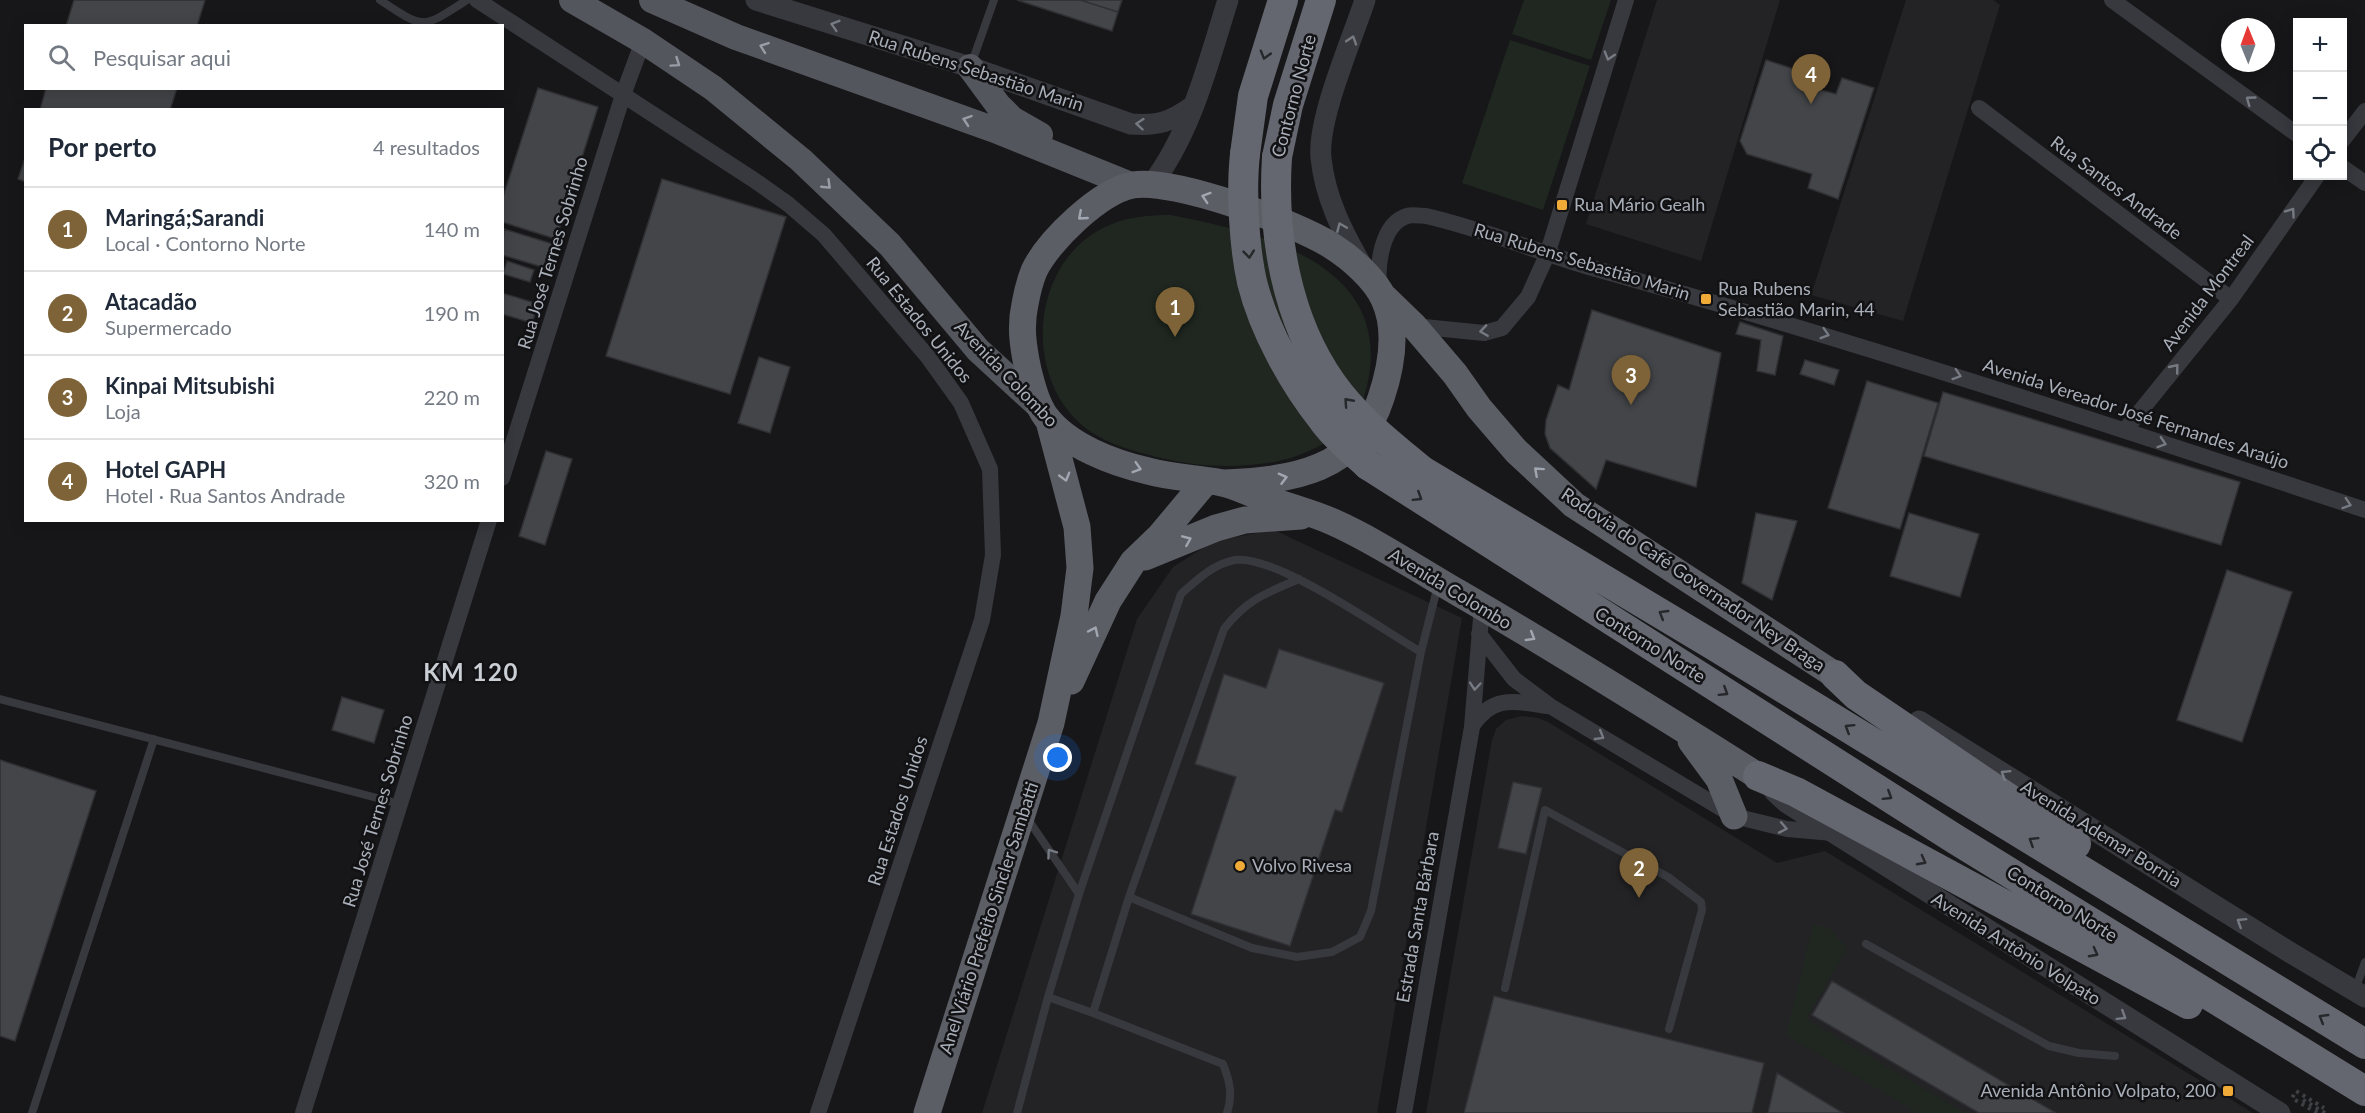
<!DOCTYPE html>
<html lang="pt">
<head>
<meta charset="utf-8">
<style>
  body { margin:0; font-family:Lato,sans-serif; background:#f2f2f3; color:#1f2937 }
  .controls { position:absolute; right:18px; top:18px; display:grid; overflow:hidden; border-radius:0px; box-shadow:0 3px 15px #0003 }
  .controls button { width:54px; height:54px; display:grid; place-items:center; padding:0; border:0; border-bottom:2px solid #e0e1e3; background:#fff; color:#1f2937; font:30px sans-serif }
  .compass { position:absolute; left:2221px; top:18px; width:54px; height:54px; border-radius:50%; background:#fff; box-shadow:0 3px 15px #0003; rotate:359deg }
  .you { position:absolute; left:1058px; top:758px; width:21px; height:21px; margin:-15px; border:4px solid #fff; border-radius:50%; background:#1a73e8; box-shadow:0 0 0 9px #1a73e833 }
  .badge { display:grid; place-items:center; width:39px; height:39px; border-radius:50%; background:#7d6337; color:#fff; font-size:20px; font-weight:700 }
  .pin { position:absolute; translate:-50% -50px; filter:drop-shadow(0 2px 3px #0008) }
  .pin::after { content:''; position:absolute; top:32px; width:21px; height:18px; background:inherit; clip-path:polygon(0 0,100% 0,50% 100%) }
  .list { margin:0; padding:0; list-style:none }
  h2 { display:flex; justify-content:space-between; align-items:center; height:78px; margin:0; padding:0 24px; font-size:26px }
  h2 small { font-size:20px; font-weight:400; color:#747a83 }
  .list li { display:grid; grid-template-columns:39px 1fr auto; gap:18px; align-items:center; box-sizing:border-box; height:84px; padding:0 24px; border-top:2px solid #e0e1e3 }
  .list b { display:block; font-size:22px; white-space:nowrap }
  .list p { margin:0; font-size:20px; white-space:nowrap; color:#747a83 }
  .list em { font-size:20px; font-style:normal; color:#747a83 }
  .icon { flex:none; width:33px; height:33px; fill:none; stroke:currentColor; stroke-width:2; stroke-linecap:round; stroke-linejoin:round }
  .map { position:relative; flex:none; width:2365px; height:1113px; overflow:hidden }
  .search { position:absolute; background:#fff; box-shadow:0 3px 15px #0003; left:24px; top:24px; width:480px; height:66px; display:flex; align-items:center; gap:15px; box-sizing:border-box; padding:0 21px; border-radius:0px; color:#747a83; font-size:22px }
  .panel { position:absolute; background:#fff; box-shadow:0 3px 15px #0003; left:24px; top:108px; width:480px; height:414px; border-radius:0px }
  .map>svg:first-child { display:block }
</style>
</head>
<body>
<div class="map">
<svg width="2365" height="1113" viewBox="0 0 2365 1113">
  <rect width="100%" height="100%" fill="#171719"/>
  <!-- built -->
  <path fill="#232326" d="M1657,0H1780L1701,261L1586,224Z
    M1906,0H1993L2000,5L1903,321L1811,295Z
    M1274,530L1462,618L1377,1113H982L1137,619L1173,567L1214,541Z
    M1522,716L1538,718L1548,722L1777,863L1825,851L2253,1113H1426L1492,740L1496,729L1506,720Z"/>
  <!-- green -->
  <path fill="#1f2720" d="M1524,0H1611L1591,60L1512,34Z
    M1510,40L1590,66L1543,210L1462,183Z
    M1171,215C1262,233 1395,264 1367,386C1357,427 1329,445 1291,458C1256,468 1210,468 1175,461C1148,455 1120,449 1096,435C1022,391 1026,267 1103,228C1125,217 1147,215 1171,215Z
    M1813,924L1829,928L1847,948L1806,1019L1965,1113H1918L1786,1035Z"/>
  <!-- building -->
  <path fill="#434549" stroke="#313135" stroke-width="1.5" d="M74,0H205L197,26H66Z
    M1017,0H1080L1118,12L1112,31Z
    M1080,0H1122L1118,12Z
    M1766,60L1809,74L1806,86L1836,94L1842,78L1874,88L1838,199L1808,188L1812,174L1747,154L1740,141Z
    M46,88H177L170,110H40Z
    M538,88L598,107L556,239L502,222V200Z
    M26,155V182L18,179Z
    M662,179L786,217L730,394L606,356Z
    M504,229L556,245L549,269L502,255Z
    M507,261L534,270L530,282L503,274Z
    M502,293L538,304L532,323L502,314Z
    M1592,310L1721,353L1696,487L1606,460L1596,489L1550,448L1545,434L1546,420L1558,385L1569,390Z
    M1740,322L1783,336L1775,375L1757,371L1761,340L1736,334Z
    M759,357L790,367L770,433L738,423Z
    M1805,360L1839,370L1834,385L1800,374Z
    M1867,381L1938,403L1900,529L1828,508Z
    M1943,392L2240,482L2221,545L1924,456Z
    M546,451L572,459L545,545L519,536Z
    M1756,513L1797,521L1772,600L1742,583Z
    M1909,513L1979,534L1960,597L1890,576Z
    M2227,570L2292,592L2242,742L2177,720Z
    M1279,649L1384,683L1342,812L1335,810L1290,946L1191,914L1236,777L1195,764L1224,674L1266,688Z
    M342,697L384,710L374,743L332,730Z
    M0,760L96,791L15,1041L0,1036Z
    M1513,782L1542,788L1526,854L1498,848Z
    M1832,981L2056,1113H1979L1812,1015Z
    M1494,996L1764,1063L1752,1113H1464Z
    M1777,1073L1843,1113H1768Z"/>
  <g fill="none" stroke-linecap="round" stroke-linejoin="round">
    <!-- path -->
    <path stroke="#3e4045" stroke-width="4" stroke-dasharray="3 4.5" stroke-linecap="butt" d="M2303,1100L2325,1113
      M2317,1113L2292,1098L2296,1091L2324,1108"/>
    <!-- service -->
    <path stroke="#38393e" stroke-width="8" d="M380,0C425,30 422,29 467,0
      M971,65L994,0
      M1421,652C1383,630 1275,554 1235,560C1213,564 1197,580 1181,594L1079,894L1048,997L1093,1013L1129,897L1252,948L1297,957L1332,952L1360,937L1371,911L1421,652L1438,585
      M0,699L400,804
      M1027,818L1079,894
      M1129,897L1224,629C1246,600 1266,593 1299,579
      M1866,944L2049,1046L2079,1053L2115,1056
      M1505,988L1545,810L1668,877L1701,902L1702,910L1669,1029
      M2355,990L2365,962
      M1093,1013L1223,1064C1230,1082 1233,1095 1227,1113
      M32,1113L154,739
      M1017,1113L1048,997"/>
    <!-- minor -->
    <path stroke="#38393e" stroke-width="16" d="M477,0L754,180L788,204L824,235L928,357L961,403L990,469L993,555L982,620L818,1113
      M2112,0L2298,135
      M1979,108L2231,299
      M2342,141L2365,111
      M2342,167L2365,183
      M1379,288C1377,266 1381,224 1407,216C1412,214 1421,216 1426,216C1484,229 1539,253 1596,269C1855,341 2110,425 2365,510
      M1414,326L1484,333L1502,328L1528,297L1547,255L1626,0
      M2125,430L2231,299L2317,176
      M502,478L623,95L643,41
      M1479,634L1514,679L1550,706L1734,816L1787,829L1833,833
      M1472,726C1493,695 1513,701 1547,706
      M303,1113L489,520
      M1404,1113L1472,727L1482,606"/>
    <!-- tertiary -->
    <path stroke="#38393e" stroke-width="21" d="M756,0L970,67L1131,124C1159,126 1170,122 1193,106
      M1152,184C1192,131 1208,63 1228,0
      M1361,264C1342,231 1325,197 1321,158C1317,119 1352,40 1365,0
      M1919,721L2291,953L2365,997
      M1774,791L1787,803L1834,833L2280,1113"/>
    <!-- primary -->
    <path stroke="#54565d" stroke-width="26" d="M572,0L643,41L713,88L801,160L890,245L978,350L1040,407
      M652,0L736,37L995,130L1131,185
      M970,67L998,105L1012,119L1040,135"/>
    <!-- trunk -->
    <path stroke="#5c5e66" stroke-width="27" d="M1384,297L1414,326L1455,374L1479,408L1516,451L1574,505L1835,675
      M1225,483C1292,480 1358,471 1381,398C1391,368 1398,329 1384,299C1375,279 1351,258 1332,246C1296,223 1174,178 1133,185C1100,191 1048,241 1034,271C1030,281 1027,293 1025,304C1020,327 1023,346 1028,370C1032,385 1036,403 1046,417C1068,446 1113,463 1148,471C1172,478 1198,478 1222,483C1236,486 1249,493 1262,497C1285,506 1310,512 1333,522C1376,541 1417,569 1457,592C1559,651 1659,714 1758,776
      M1145,557L1216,528L1245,520L1301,516
      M1071,681L1108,601L1133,562L1160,536L1206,481
      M1691,741L1719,779L1734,816
      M927,1113L1051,723L1074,616L1080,568L1077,527L1049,421"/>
    <!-- motorway -->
    <path stroke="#64676f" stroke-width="30" d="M1245,154L1253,96L1283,0
      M1277,157L1288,105L1321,0
      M1368,465L1955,839L2365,1091
      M1421,470L1713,645L2365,1044
      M1835,675L1856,695L2076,844
      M1758,776L1796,792L2188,1004"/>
    <!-- motorway-bridge -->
    <path stroke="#64676f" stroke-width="30" d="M1245,154C1241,191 1244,246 1252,282C1264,330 1293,382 1323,420C1335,437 1353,451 1368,465
      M1277,157C1272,234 1286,319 1332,384C1356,418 1390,444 1421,470"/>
  </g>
  <!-- one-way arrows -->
  <defs><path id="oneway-chevron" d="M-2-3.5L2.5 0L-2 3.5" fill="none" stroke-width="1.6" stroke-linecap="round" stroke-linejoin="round" transform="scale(1.5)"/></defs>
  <g stroke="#767a82">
    <use href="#oneway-chevron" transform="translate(835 25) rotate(-163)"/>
    <use href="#oneway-chevron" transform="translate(1352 40) rotate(-72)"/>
    <use href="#oneway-chevron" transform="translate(1609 56) rotate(107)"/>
    <use href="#oneway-chevron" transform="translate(2250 100) rotate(-144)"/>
    <use href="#oneway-chevron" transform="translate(1140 124) rotate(-175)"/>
    <use href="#oneway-chevron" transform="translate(2291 212) rotate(-55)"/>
    <use href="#oneway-chevron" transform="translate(1341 227) rotate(-113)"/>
    <use href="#oneway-chevron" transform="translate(1484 331) rotate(172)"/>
    <use href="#oneway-chevron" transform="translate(1825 334) rotate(17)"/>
    <use href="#oneway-chevron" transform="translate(2175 368) rotate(-51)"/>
    <use href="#oneway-chevron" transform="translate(1957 375) rotate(18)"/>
    <use href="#oneway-chevron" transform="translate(2162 443) rotate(18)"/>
    <use href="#oneway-chevron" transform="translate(2347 504) rotate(18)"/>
    <use href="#oneway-chevron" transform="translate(1475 686) rotate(95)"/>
    <use href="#oneway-chevron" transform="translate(1600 736) rotate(31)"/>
    <use href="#oneway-chevron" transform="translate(2005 774) rotate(-148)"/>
    <use href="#oneway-chevron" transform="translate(1783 828) rotate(11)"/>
    <use href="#oneway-chevron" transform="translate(1051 853) rotate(-125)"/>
    <use href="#oneway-chevron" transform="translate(2241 922) rotate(-148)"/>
    <use href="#oneway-chevron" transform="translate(2122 1016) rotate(32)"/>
  </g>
  <g stroke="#989da7">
    <use href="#oneway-chevron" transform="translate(764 47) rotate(-160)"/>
    <use href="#oneway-chevron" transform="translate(676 63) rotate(34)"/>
    <use href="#oneway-chevron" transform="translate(967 120) rotate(-161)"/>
    <use href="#oneway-chevron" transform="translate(827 185) rotate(44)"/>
  </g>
  <g stroke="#26272b">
    <use href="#oneway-chevron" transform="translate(1265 55) rotate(106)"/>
    <use href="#oneway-chevron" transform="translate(1249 254) rotate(84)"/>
    <use href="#oneway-chevron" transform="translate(1348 402) rotate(-132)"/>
    <use href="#oneway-chevron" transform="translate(1418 497) rotate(32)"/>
    <use href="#oneway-chevron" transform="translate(1663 614) rotate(-149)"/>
    <use href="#oneway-chevron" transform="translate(1724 692) rotate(32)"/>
    <use href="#oneway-chevron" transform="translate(1849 728) rotate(-148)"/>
    <use href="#oneway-chevron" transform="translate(1888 796) rotate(32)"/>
    <use href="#oneway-chevron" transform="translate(2033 841) rotate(-148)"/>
    <use href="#oneway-chevron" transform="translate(1922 861) rotate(28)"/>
    <use href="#oneway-chevron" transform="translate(2094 953) rotate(28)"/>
    <use href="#oneway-chevron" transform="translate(2323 1018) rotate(-149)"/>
  </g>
  <g stroke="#a1a7b1">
    <use href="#oneway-chevron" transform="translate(1206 197) rotate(-162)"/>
    <use href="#oneway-chevron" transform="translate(1082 216) rotate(139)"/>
    <use href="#oneway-chevron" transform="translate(1137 468) rotate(17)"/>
    <use href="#oneway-chevron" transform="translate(1538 471) rotate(-138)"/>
    <use href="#oneway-chevron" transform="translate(1065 477) rotate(74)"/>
    <use href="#oneway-chevron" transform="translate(1283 478) rotate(-15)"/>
    <use href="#oneway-chevron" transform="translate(1187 540) rotate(-23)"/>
    <use href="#oneway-chevron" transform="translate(1094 631) rotate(-65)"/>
    <use href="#oneway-chevron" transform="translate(1531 637) rotate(31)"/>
  </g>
  <!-- markers -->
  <g fill="#f0aa38" stroke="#121214" stroke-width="2">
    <rect x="1556" y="199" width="12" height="12" rx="3"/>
    <rect x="1700" y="293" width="12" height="12" rx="3"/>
    <circle cx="1240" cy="866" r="6"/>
    <rect x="2222" y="1085" width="12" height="12" rx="3"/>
  </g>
  <g text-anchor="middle" stroke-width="5" stroke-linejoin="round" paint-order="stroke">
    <!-- street labels -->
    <g font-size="18" fill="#a9afb9" stroke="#121214">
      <text transform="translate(976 71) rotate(18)" y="6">Rua Rubens Sebastião Marin</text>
      <text transform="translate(1294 96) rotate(-75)" y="6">Contorno Norte</text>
      <text transform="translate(2116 188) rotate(37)" y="6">Rua Santos Andrade</text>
      <text transform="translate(553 253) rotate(-73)" y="6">Rua José Ternes Sobrinho</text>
      <text transform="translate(1582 262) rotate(17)" y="6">Rua Rubens Sebastião Marin</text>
      <text transform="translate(2208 293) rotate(-53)" y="6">Avenida Montreal</text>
      <text transform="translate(919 320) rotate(51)" y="6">Rua Estados Unidos</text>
      <text transform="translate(1006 374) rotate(46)" y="6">Avenida Colombo</text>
      <text transform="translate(2136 414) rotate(18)" y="6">Avenida Vereador José Fernandes Araújo</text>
      <text transform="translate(1693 580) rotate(34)" y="6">Rodovia do Café Governador Ney Braga</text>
      <text transform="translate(1450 589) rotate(31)" y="6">Avenida Colombo</text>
      <text transform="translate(1650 645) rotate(32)" y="6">Contorno Norte</text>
      <text transform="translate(378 811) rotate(-73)" y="6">Rua José Ternes Sobrinho</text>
      <text transform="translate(898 811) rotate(-72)" y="6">Rua Estados Unidos</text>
      <text transform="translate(2101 834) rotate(32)" y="6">Avenida Ademar Bornia</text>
      <text transform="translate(2062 904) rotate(32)" y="6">Contorno Norte</text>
      <text transform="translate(1418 917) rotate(-80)" y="6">Estrada Santa Bárbara</text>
      <text transform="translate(989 918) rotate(-72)" y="6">Anel Viário Prefeito Sincler Sambatti</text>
      <text transform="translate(2016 949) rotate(32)" y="6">Avenida Antônio Volpato</text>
    </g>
    <!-- poi labels -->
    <g font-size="18" fill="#a9afb9" stroke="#121214" text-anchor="start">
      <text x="1574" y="211">Rua Mário Gealh</text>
      <text x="1718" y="295">Rua Rubens<tspan x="1718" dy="21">Sebastião Marin, 44</tspan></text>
      <text x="1252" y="872">Volvo Rivesa</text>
      <text x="2216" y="1097" text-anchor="end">Avenida Antônio Volpato, 200</text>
    </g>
    <!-- district labels -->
    <g font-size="24" font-weight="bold" letter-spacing="1.5" fill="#caced5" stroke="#121214">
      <text x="471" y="681">KM 120</text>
    </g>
  </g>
</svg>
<div class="controls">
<button>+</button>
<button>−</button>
<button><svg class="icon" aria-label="locate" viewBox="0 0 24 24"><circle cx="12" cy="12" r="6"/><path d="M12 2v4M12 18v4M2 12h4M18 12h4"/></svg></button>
</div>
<svg class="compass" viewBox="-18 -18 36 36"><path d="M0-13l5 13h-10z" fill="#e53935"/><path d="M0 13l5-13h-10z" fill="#747a83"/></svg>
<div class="you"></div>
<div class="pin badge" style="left:1175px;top:337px">1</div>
<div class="pin badge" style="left:1639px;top:898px">2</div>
<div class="pin badge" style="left:1631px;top:405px">3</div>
<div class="pin badge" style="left:1811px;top:104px">4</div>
<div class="search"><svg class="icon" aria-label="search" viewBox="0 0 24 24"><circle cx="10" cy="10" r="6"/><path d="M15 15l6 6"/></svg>Pesquisar aqui</div>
<section class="panel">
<h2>Por perto<small>4 resultados</small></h2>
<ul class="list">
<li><span class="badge">1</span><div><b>Maringá;Sarandi</b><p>Local · Contorno Norte</p></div><em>140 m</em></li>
<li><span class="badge">2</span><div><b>Atacadão</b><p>Supermercado</p></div><em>190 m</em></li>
<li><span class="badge">3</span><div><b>Kinpai Mitsubishi</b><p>Loja</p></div><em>220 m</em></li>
<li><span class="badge">4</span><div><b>Hotel GAPH</b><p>Hotel · Rua Santos Andrade</p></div><em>320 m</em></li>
</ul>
</section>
</div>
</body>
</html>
